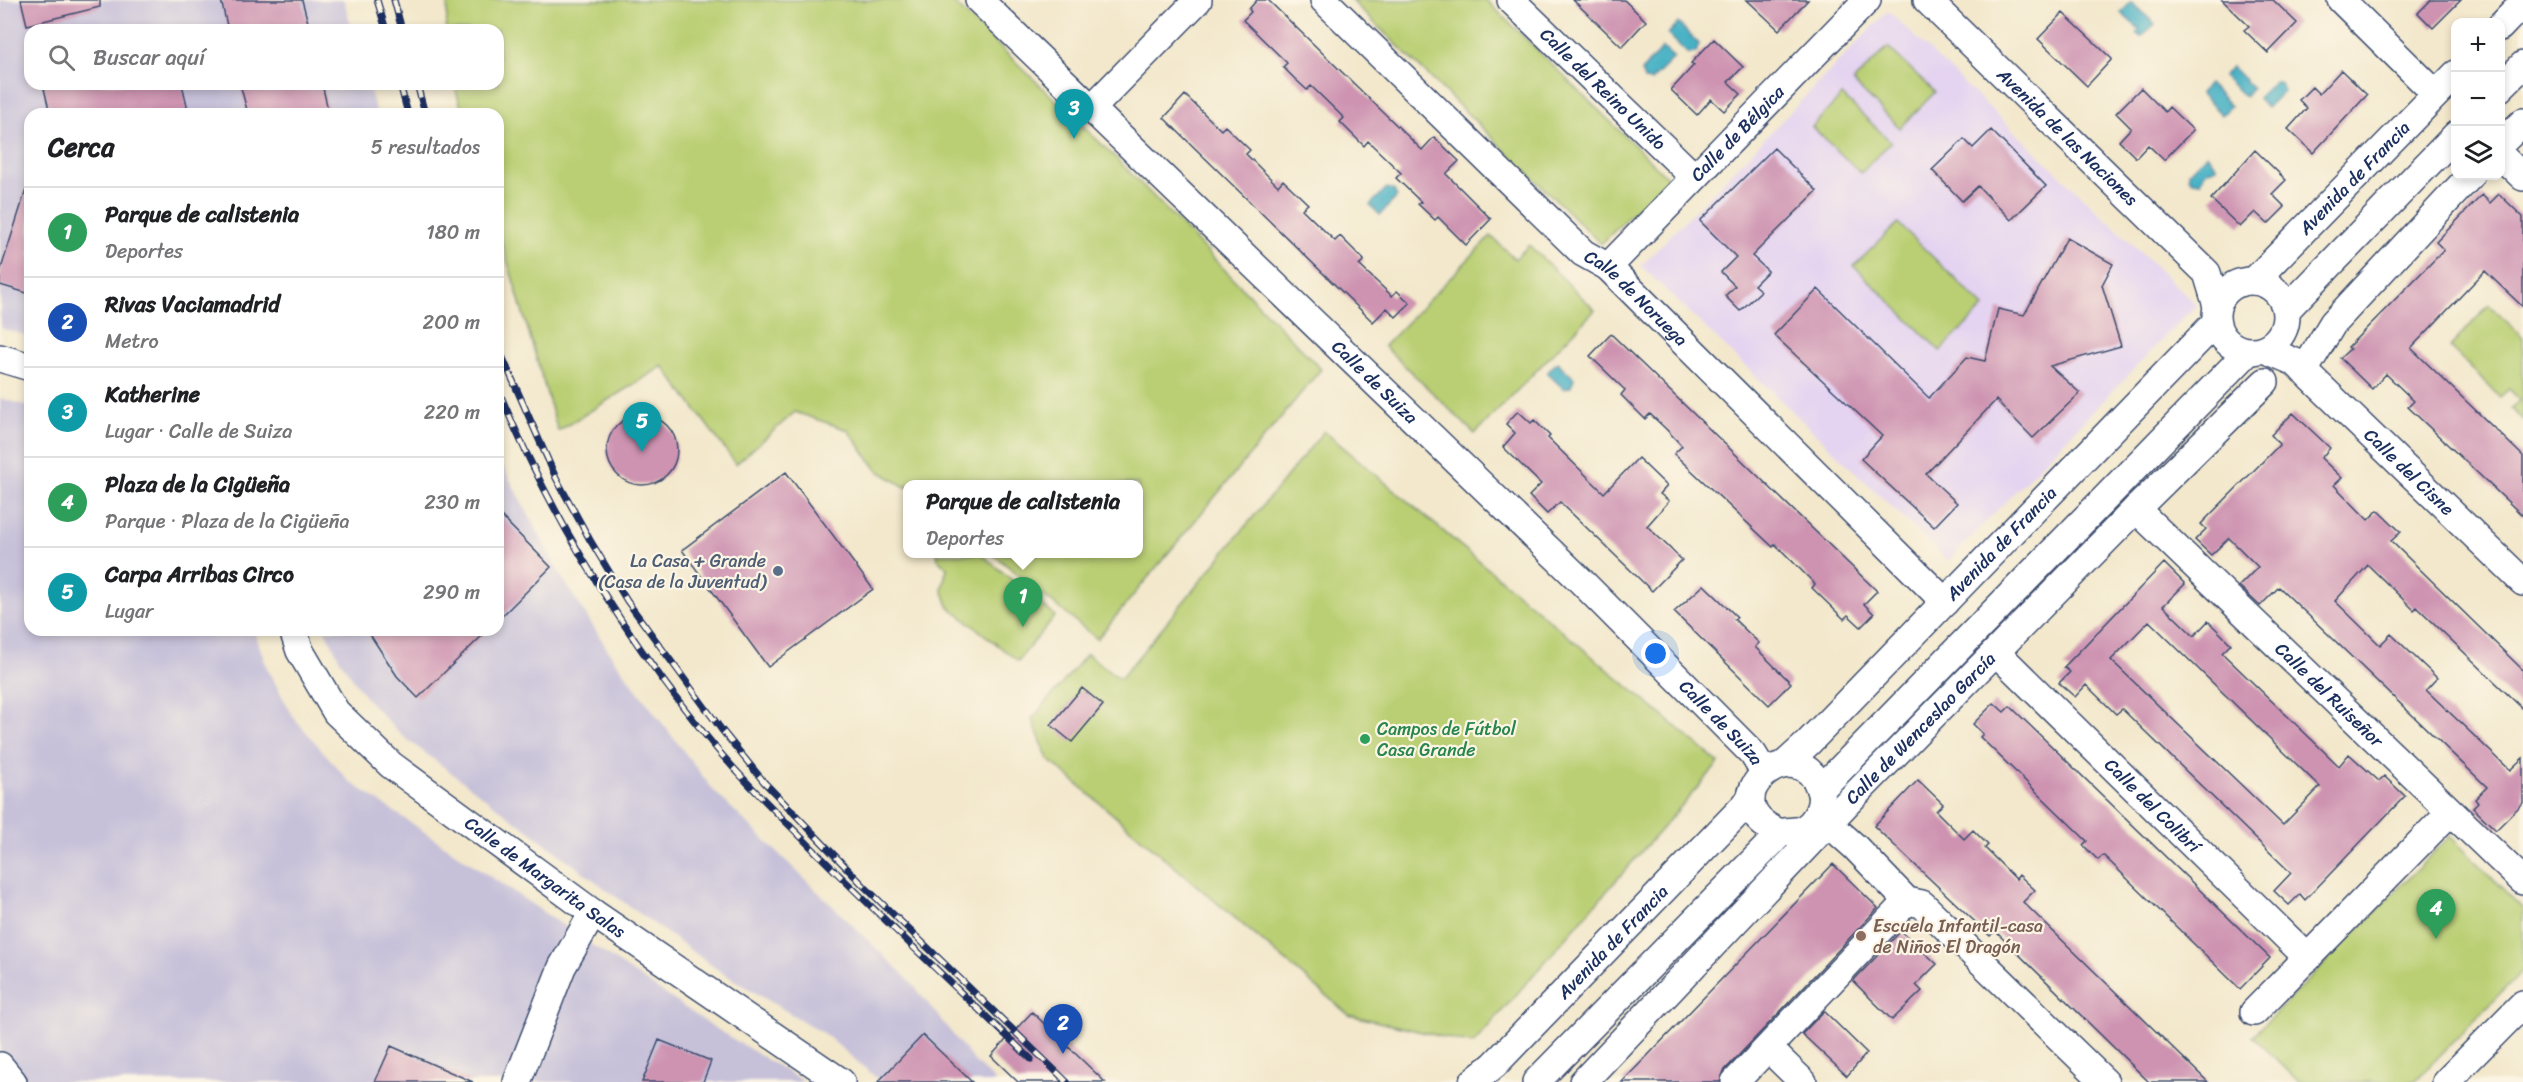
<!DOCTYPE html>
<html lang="es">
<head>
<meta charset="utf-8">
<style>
  body { margin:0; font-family:Sriracha,sans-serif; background:#f2f2f2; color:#202124 }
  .controls { position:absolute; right:18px; top:18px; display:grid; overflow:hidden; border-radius:12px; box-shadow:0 3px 9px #0003 }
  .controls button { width:54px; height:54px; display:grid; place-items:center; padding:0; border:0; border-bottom:2px solid #e0e0e0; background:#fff; color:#202124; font:30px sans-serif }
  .you { position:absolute; left:1656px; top:654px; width:21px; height:21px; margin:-15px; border:4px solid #fff; border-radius:50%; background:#1a73e8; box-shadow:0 0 0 9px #1a73e833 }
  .badge { display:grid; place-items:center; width:39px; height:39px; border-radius:50%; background:#1a73e8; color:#fff; font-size:20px; font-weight:700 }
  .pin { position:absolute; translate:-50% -50px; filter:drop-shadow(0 2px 3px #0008) }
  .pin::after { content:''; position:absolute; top:32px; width:21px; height:18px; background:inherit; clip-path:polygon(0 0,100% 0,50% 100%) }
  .popup { position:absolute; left:903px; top:480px; width:240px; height:78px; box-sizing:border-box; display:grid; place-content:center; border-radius:12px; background:#fff; filter:drop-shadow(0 2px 4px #0005); font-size:20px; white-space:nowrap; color:#757577 }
  .popup b { font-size:22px; color:#202124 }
  .popup::after { content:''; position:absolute; left:50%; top:100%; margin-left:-12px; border:12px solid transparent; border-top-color:#fff }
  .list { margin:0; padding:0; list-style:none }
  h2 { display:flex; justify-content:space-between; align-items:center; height:78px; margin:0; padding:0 24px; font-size:26px }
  h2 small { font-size:20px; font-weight:400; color:#757577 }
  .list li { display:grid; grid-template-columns:39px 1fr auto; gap:18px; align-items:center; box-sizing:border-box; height:90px; padding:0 24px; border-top:2px solid #e0e0e0 }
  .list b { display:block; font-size:22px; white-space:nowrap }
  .list p { margin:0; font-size:20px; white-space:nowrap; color:#757577 }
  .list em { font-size:20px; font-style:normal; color:#757577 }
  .icon { flex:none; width:33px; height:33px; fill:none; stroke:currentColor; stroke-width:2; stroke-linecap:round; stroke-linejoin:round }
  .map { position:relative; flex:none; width:2523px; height:1082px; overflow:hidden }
  .search { position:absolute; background:#fff; box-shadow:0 3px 9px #0003; left:24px; top:24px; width:480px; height:66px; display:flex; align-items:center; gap:15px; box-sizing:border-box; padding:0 21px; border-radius:18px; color:#757577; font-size:22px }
  .panel { position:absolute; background:#fff; box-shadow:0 3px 9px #0003; left:24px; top:108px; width:480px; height:528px; border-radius:18px }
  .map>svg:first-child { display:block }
</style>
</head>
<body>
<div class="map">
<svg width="2523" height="1082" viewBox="0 0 2523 1082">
  <rect width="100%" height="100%" fill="#fcf5e5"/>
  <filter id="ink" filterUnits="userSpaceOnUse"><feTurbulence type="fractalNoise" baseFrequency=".0167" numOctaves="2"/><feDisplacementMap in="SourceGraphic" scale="12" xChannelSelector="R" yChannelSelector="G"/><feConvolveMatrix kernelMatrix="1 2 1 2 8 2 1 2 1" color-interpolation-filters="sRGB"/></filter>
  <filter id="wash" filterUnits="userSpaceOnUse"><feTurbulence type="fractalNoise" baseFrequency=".008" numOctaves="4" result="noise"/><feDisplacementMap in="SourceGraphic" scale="24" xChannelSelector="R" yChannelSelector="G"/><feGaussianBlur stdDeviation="1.35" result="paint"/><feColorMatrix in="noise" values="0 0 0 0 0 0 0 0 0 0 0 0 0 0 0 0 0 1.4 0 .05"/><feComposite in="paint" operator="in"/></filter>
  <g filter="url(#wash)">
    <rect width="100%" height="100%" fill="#f3e8cc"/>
    <!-- built -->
    <path fill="#e4d3f1" d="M1888,11L2196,305L1948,561L1641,266Z"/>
    <!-- industrial -->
    <path fill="#c6c0d9" d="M0,0H344L352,30H30V84H368L377,114H30V337L0,328Z
      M0,398L30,407V630H254L267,668L294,718L349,781L715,1028L804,1082H0Z
      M498,457L561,576L615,661L714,791L910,981L974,1061L996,1082H881L826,1035L721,972L615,896L400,734L366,698L340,660L325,630H498Z"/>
    <!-- green -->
    <path fill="#bacf73" stroke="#6a7f68" stroke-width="1.5" d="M448,0H951L1116,158L1321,369L1097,639L993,554H1138V484H908L907,488L877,470L848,430L795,412L736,464L663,366L558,431L498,229V114H463L454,84H498V30H446Z
      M1351,0H1486L1668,178L1601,244Z
      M1888,47L1935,92L1900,128L1853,82Z
      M1842,95L1891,142L1861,173L1812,127Z
      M1898,223L1984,307L1940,351L1854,266Z
      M1491,236L1515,259L1529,245L1595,310L1475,434L1384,346Z
      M2489,305L2523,337V420L2511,409L2520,400L2509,389L2500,397L2450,347Z
      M1324,431L1719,763L1473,1044L1349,1015L1048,759L1032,719L1087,654L1120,679Z
      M937,554H981L1055,616L1018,661L948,606L942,589L947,568L938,559Z
      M2450,836L2523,909V970L2414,1082H2299L2253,1036Z"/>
    <!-- water -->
    <path fill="#46b1c4" stroke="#307091" stroke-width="1.5" d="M2131,2L2155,24L2141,37L2137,34L2139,29L2121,13Z
      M1678,23L1699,44L1696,53L1688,54L1668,34Z
      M1663,48L1674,58L1651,81L1644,80L1641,71Z
      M2232,67L2253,88L2245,97L2223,76Z
      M2275,81L2281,83L2284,91L2267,108L2258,98Z
      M2209,84L2231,106L2222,115L2200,93Z
      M2207,154L2217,167L2206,171L2200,182L2193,181L2189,177V172Z
      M1387,188L1394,190L1397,197L1380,215L1370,205Z
      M1557,362L1574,378L1571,387L1564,389L1547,373Z"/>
    <g id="blocks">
      <!-- building -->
      <path fill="#cd93b1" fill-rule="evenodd" d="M21,0H100V7L27,25Z
        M221,0H302L310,30H228Z
        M1257,0H1268L1422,150L1434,137L1459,161L1446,174L1491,219L1466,245L1438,217L1435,220L1418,204L1421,202L1396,178L1401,173L1368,141L1364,146L1340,122L1344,118L1311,86L1307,90L1295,79L1283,67L1287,63L1243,20L1251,12L1249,9Z
        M1573,0H1624L1646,21L1622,47Z
        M1747,0H1808L1779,30Z
        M2222,0H2273L2297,23L2268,53L2244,30L2249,26Z
        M2431,0H2461L2433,28L2418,13Z
        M2063,13L2112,59L2087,86L2038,39Z
        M1714,39L1743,67L1728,82L1741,94L1724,111L1711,99L1697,115L1671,90L1694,65L1691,63Z
        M2341,70L2367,95L2313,153L2288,129L2307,108L2299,100L2312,87L2319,94Z
        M43,84H182L189,114H50Z
        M240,84H322L329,114H248Z
        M2141,88L2165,112L2169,107L2193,130L2164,160L2148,145L2136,158L2119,141L2131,128L2116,113Z
        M1185,95L1221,130L1225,126L1250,150L1246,154L1278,186L1283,180L1308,204L1302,209L1335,241L1340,236L1364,260L1359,265L1392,296L1397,291L1410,303L1396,317L1387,308L1373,322L1164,118Z
        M1991,130L2046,186L2011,220L1978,186L1962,201L1932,170L1964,139L1973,148Z
        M1774,148L1817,191L1752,256L1768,271L1754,285L1761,291L1740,311L1725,296L1735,286L1721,272L1736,257L1700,221Z
        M2255,150L2286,180L2272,194L2285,207L2268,224L2255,212L2240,227L2211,199Z
        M26,190H30V294L0,285V272Z
        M2499,194L2523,217V307L2485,271L2411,348L2523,456V516L2408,407L2414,401L2386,374L2372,389L2340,358L2350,349L2348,347L2444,250L2436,242L2482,195L2490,203Z
        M2067,238L2113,264L2102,285L2121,346L2050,366L2080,393L2033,438L1996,400L1926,474L1957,503L1934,527L1861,459L1882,436L1774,335L1818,289L1929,398L1967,357L1985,361L1998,309L2024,315Z
        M1611,334L1877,591L1864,604L1874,614L1861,627L1848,615L1844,619L1812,588L1815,584L1775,544L1773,547L1674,454L1682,446L1666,429L1650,414L1645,419L1621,395L1625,390L1590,356Z
        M1518,411L1531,423L1534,420L1550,436L1548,438L1604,493L1638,458L1667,486L1660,494L1669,501L1647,526L1682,560L1652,591L1560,502L1547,514L1529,496L1541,484L1503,447L1515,433L1506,424Z
        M2293,413L2330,448L2321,458L2342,478L2334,485L2368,520L2378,510L2401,532L2391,541L2523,670V709L2417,607L2414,610L2368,565L2335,601L2380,645L2391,634L2437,678L2426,690L2510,770L2523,758V803L2496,830L2473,808L2478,803L2475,799L2487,787L2279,587L2260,606L2239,586L2258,567L2229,538L2211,555L2195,540L2206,529L2201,524L2280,444L2271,435Z
        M607 450a35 35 0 1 1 70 0a35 35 0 1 1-70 0Z
        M786,472L873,589L768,667L682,550Z
        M498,513L551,567L498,620Z
        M2164,563L2185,584L2163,606L2194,636L2208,621L2231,644L2222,653L2339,766L2349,754L2379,781L2384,776L2405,796L2305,900L2300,894L2289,905L2274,891L2291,873L2122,709L2116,714L2086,685L2075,697L2059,683L2070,672L2064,667ZM2149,621L2320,787L2283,825L2111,660Z
        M1704,585L1737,617L1734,619L1759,643L1755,647L1791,683L1769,705L1674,612Z
        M367,630H488L418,698L397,676Z
        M1082,688L1103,705L1072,742L1051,725Z
        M1994,703L2004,712L2010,706L2270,958L2240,989L2103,855L2098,860L2083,845L2087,841L1980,737L1983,734L1973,724Z
        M1918,780L1943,804L1936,811L1964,839L1973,830L1988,845L1985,848L2016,879L2019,875L2035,890L2023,902L2208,1082H2149L1995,931L1990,936L1874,826Z
        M1833,864L1878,908L1724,1071L1720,1082H1622Z
        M1901,931L1937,964L1916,985L1922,991L1892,1020L1853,981Z
        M1824,1011L1867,1053L1847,1076L1802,1034Z
        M1032,1012L1105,1082H1018L991,1056Z
        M923,1035L972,1082H878Z
        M659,1040L711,1061L703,1082H642Z
        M391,1046L473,1082H375Z"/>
    </g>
  </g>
  <g filter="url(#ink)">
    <use href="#blocks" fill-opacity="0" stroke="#3b4b6e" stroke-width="1.5"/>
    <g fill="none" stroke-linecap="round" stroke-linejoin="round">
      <defs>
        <g id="minor">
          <path id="s1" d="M979,0L1579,579L1753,754L1764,772"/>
          <path id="s2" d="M1324,0L1583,253L1608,267L1945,602"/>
          <path id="s3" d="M1511,0L1694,177"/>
          <path id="s4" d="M1927,0L2207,273L2217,306"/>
          <path d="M2341,0L2436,94"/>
          <path d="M2500,27L2523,3"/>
          <path d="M2500,88L2523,65"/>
          <path d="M1092,108L1198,0"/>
          <path d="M2500,144L2523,122"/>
          <path d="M2500,155L2523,177"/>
          <path id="s5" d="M1608,267L1867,0"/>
          <circle cx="2251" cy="316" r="35"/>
          <path id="s6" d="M2254,281L2456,74"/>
          <path d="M2286,310L2456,135"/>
          <path id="s7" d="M2264,349L2295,362L2523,582"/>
          <path d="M0,358L30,367"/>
          <path d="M2304,371L2333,323L2470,176"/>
          <path id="s8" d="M2136,509L2523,881"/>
          <path id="s9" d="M293,630L300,651L336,712L391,765L593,913L841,1082"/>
          <path id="s10" d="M1996,652L2308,958"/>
          <path id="s11" d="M1785,764L1807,744L2216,322"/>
          <path d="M1820,790L2248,352"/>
          <path d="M1818,814L1855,847L1907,901L1922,904L2105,1082"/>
          <path d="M2254,1012L2450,812"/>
          <path d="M1768,1048L1803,1082"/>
          <path d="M0,1066L13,1082"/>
          <path d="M517,1082L562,967L593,913"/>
          <path id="s12" d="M1473,1082L1494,1065L1751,799"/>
          <path d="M1536,1082L1771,843C1774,840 1778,835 1781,833C1793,829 1799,835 1811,823C1819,815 1824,801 1820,789C1798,725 1703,802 1781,833"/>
          <path id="s13" d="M1583,1082L1849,801L2136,509L2265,382"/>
          <path d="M1735,1082L1907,901"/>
          <path d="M2446,1082L2523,1004"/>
        </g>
      </defs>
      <!-- minor casing -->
      <use href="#minor" stroke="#3b4b6e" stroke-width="30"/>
      <!-- minor -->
      <use href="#minor" stroke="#fff" stroke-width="27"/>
      <defs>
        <path id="rail" d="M377,0L386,30
          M394,0L402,30
          M400,84L408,114
          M417,84L425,114
          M498,347L556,478L590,540L627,601L721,729L764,782L865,887L1067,1082
          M498,389C550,515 621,631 707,737C735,772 768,804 800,836C875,912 953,985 1031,1059"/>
      </defs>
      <!-- rail casing -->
      <use href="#rail" stroke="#1b2f5e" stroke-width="7"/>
      <!-- rail -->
      <use href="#rail" stroke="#fcf5e5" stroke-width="4.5" stroke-dasharray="14" stroke-linecap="butt"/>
    </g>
  </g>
  <!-- markers -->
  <circle fill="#5c6f8a" stroke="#fcf5e5" stroke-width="2" cx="778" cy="571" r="6"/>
  <circle fill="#2e9e5b" stroke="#fcf5e5" stroke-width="2" cx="1365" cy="739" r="6"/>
  <circle fill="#8d6e63" stroke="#fcf5e5" stroke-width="2" cx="1861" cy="936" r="6"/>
  <g text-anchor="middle" stroke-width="4.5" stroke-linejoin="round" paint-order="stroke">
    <!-- street labels -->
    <g font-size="18" fill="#1b2f5e" stroke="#fcf5e5">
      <text dy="6" stroke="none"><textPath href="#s3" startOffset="128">Calle del Reino Unido</textPath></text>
      <text dy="6" stroke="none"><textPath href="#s5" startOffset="186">Calle de Bélgica</textPath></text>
      <text dy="6" stroke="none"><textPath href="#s4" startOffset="196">Avenida de las Naciones</textPath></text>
      <text dy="6" stroke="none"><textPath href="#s6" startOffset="144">Avenida de Francia</textPath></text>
      <text dy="6" stroke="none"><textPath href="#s2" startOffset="432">Calle de Noruega</textPath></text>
      <text dy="6" stroke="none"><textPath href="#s1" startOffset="550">Calle de Suiza</textPath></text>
      <text dy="6" stroke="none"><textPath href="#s7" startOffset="192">Calle del Cisne</textPath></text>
      <text dy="6" stroke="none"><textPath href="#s11" startOffset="309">Avenida de Francia</textPath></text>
      <text dy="6" stroke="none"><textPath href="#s8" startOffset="268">Calle del Ruiseñor</textPath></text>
      <text dy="6" stroke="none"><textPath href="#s1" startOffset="1036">Calle de Suiza</textPath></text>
      <text dy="6" stroke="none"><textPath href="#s13" startOffset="489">Calle de Wenceslao García</textPath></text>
      <text dy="6" stroke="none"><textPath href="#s10" startOffset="219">Calle del Colibrí</textPath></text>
      <text dy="6" stroke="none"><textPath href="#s9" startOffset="360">Calle de Margarita Salas</textPath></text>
      <text dy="6" stroke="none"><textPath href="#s12" startOffset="198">Avenida de Francia</textPath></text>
    </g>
    <!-- service labels -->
    <g font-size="18" fill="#4e5e75" stroke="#fcf5e5" text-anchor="end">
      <text x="766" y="567">La Casa + Grande<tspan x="766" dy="21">(Casa de la Juventud)</tspan></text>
    </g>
    <!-- leisure labels -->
    <g font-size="18" fill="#27864d" stroke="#fcf5e5" text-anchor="start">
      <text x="1377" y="735">Campos de Fútbol<tspan x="1377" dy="21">Casa Grande</tspan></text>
    </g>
    <!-- education labels -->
    <g font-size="18" fill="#785e54" stroke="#fcf5e5" text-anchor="start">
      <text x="1873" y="932">Escuela Infantil-casa<tspan x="1873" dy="21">de Niños El Dragón</tspan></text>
    </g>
  </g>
</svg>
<div class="controls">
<button>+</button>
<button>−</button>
<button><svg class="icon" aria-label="layers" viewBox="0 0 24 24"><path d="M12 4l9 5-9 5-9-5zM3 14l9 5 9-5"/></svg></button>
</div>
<div class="you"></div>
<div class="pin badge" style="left:1023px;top:627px;background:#2e9e5b">1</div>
<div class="popup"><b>Parque de calistenia</b>Deportes</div>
<div class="pin badge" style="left:1063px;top:1054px;background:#1a4fb4">2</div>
<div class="pin badge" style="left:1074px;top:139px;background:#0f9aa8">3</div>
<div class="pin badge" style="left:2436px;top:939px;background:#2e9e5b">4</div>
<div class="pin badge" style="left:642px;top:452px;background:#0f9aa8">5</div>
<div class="search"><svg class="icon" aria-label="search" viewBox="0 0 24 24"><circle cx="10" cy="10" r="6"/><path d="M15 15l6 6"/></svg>Buscar aquí</div>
<section class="panel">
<h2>Cerca<small>5 resultados</small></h2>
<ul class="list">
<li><span class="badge" style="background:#2e9e5b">1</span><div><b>Parque de calistenia</b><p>Deportes</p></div><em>180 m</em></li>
<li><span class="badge" style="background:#1a4fb4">2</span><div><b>Rivas Vaciamadrid</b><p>Metro</p></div><em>200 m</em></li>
<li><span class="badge" style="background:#0f9aa8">3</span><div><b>Katherine</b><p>Lugar · Calle de Suiza</p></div><em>220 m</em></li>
<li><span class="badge" style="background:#2e9e5b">4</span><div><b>Plaza de la Cigüeña</b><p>Parque · Plaza de la Cigüeña</p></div><em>230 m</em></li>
<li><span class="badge" style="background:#0f9aa8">5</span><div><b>Carpa Arribas Circo</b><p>Lugar</p></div><em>290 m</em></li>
</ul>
</section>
</div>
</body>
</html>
